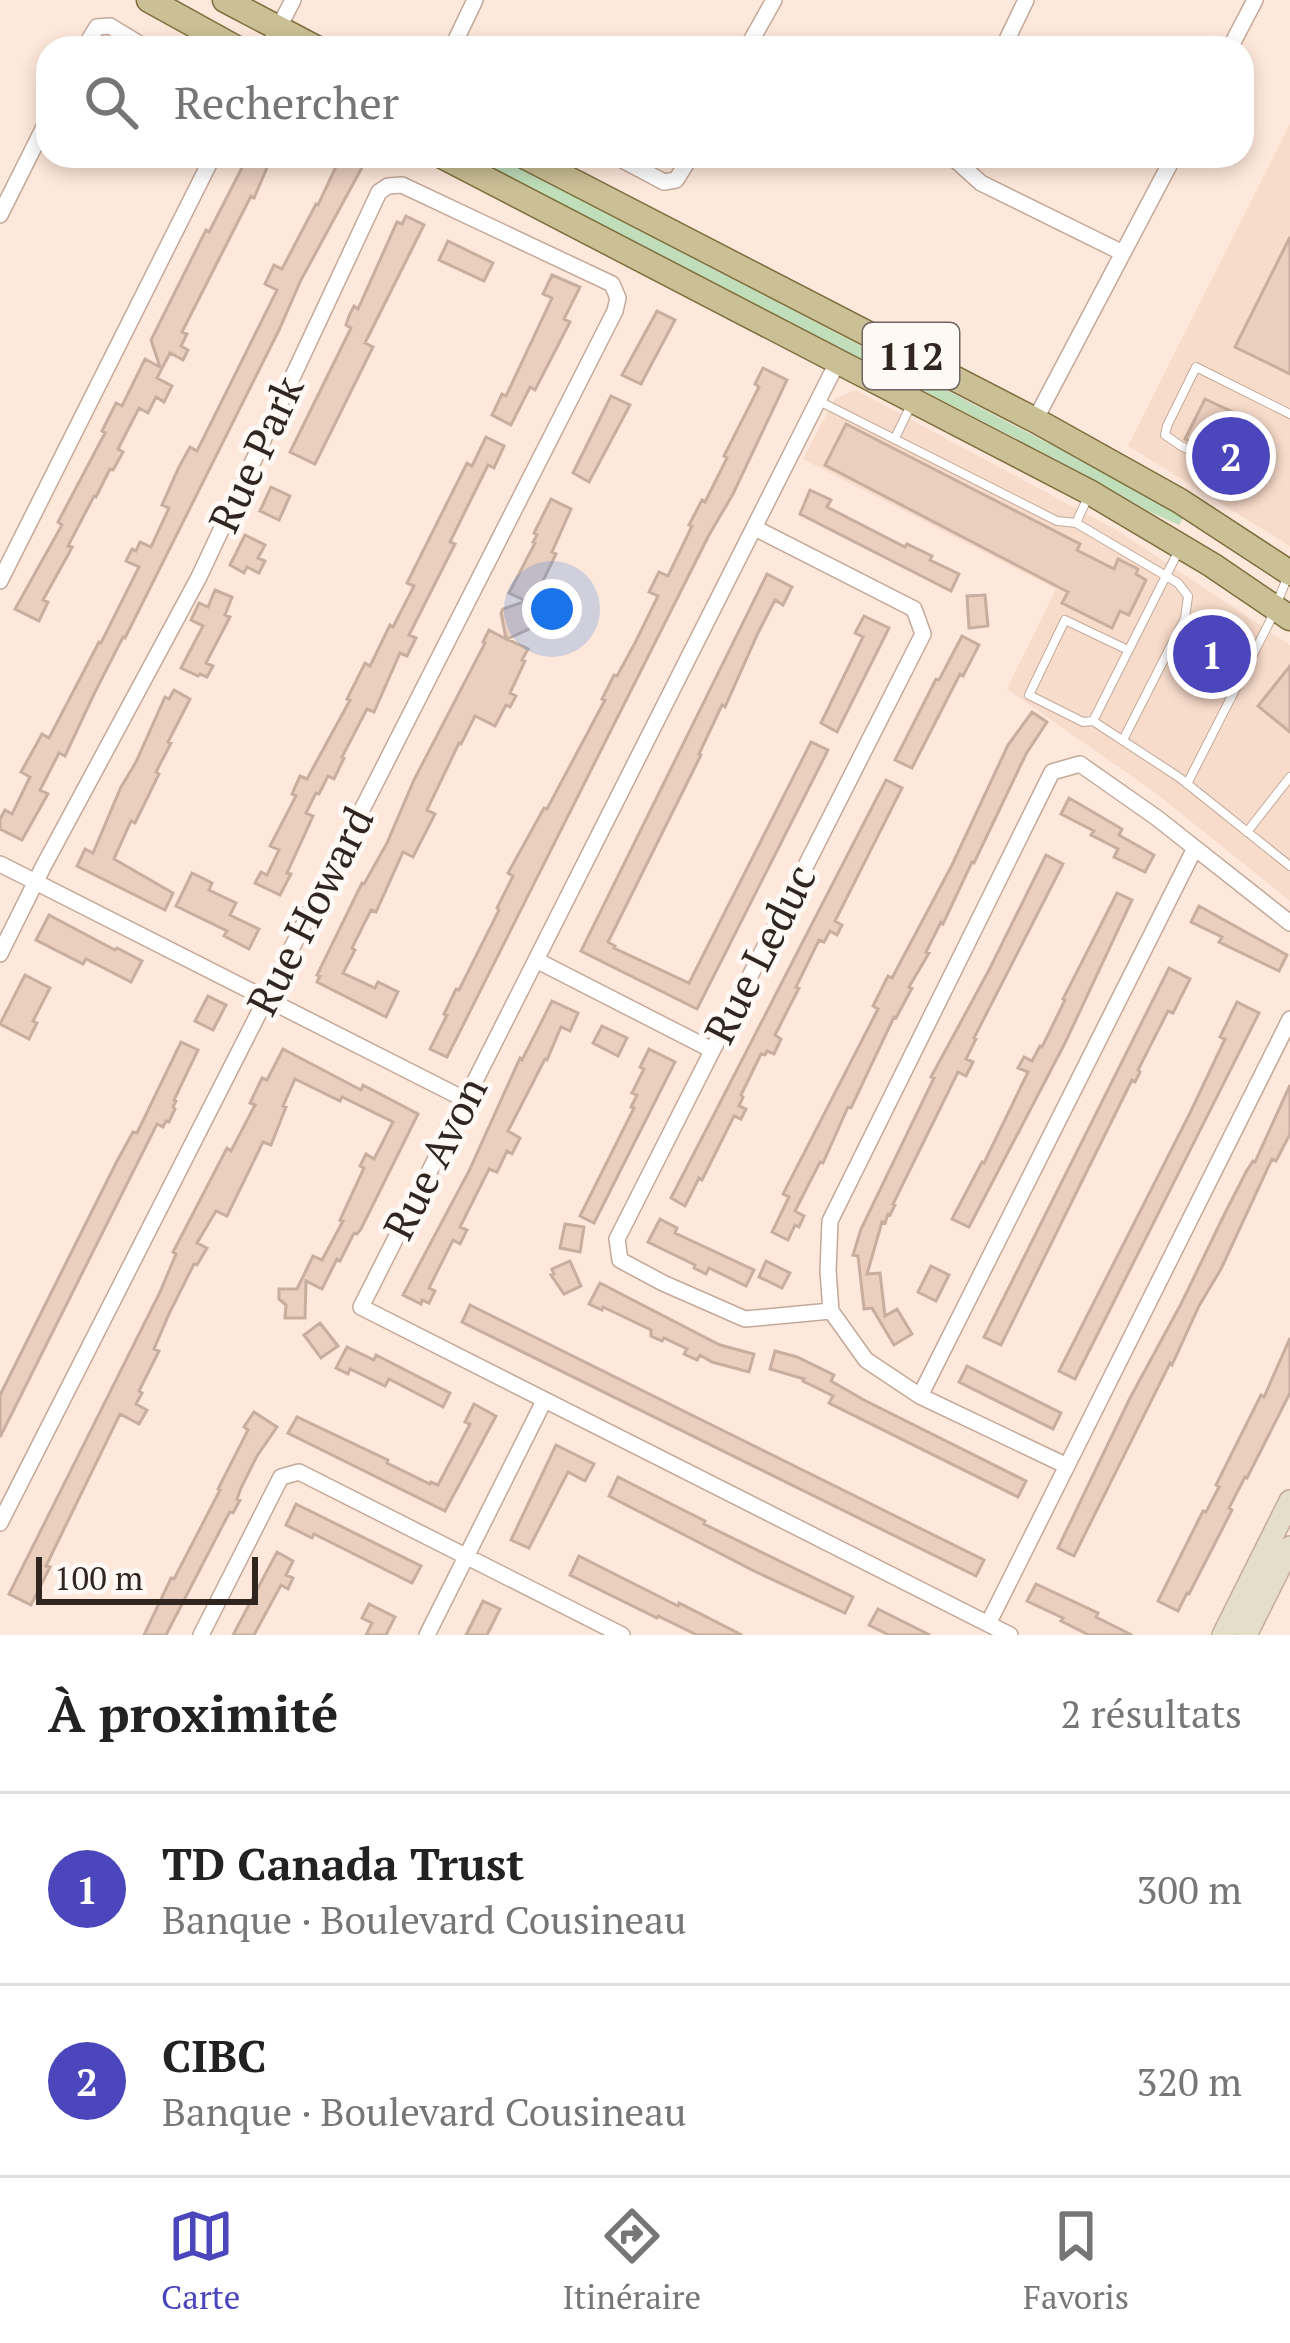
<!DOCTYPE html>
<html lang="fr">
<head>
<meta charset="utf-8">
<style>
  body { margin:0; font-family:"PT Serif",serif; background:#f2f2f2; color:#222 }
  .scale { position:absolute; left:36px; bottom:30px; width:222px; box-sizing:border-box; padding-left:12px; border:6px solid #30261f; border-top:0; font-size:33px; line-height:42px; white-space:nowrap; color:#30261f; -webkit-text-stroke:9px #fff9f6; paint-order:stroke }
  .you { position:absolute; left:552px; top:609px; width:42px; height:42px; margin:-30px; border:9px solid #fff; border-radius:50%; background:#1a73e8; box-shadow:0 0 0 18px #1a73e833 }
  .badge { display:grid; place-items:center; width:78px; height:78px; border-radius:50%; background:#4c46bd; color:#fff; font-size:39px; font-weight:700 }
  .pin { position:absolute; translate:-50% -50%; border:6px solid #fff; box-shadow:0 3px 12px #0006 }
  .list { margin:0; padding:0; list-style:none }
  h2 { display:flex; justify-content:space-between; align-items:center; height:156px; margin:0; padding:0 48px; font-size:51px }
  h2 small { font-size:39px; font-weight:400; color:#767676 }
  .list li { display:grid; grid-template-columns:78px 1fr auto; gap:36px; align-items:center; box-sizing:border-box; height:192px; padding:0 48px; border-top:3px solid #e0e0e0 }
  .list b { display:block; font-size:45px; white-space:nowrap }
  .list p { margin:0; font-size:39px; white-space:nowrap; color:#767676 }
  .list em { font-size:39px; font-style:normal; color:#767676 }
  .icon { flex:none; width:66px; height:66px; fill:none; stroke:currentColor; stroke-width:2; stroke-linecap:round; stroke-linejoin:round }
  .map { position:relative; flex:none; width:1290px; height:1635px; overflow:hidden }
  .search { position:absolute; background:#fff; box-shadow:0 6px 18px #0003; left:36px; right:36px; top:36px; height:132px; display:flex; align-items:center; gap:30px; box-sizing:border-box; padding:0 42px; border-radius:36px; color:#767676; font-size:45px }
  .sheet { height:540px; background:#fff }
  nav { display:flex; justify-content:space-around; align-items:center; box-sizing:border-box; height:168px; border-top:3px solid #e0e0e0; background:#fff; font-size:33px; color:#767676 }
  nav a { display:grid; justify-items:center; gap:6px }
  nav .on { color:#4c46bd }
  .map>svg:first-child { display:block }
</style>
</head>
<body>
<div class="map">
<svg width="1290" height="1635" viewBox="0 0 1290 1635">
  <rect width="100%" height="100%" fill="#fee8db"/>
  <!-- built -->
  <path fill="#f8dccb" d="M1290,124V546L1128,446Z
    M856,390L1120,532L1290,645V901L1157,794L1007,689L1056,589L803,459L835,398Z"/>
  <!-- green -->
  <path fill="#bfdeb9" d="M470,156H496L1098,469L1183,518L1179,525L1152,513L1082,473Z"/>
  <!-- building -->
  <path fill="#eacebe" stroke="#c8ae9e" stroke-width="3" d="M248,156H272L254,198L251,196L249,200L182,332L187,334L181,346L188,350L183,360L170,353L157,378L172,386L164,402L156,397L148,413L139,408L118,449L123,452L113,470L110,469L96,497L94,496L68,546L72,547L69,553L43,600L48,602L39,621L15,609L62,525L58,522L105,433L102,431L116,403L122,406L145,359L160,367L151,340L206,230L209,232Z
    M341,156H359L366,160L301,280L279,330L125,638L123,637L95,692L65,756L59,753L40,790L48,794L22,840L0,829V819L5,810L12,814L30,777L21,772L42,734L49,738L99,642L101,643L139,567L126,561L132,549L136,551L140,542L151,547L169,508L162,505L179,467L190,447L197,451L277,290L265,284L274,265L282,269L316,204L318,205Z
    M406,216L424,225L365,343L373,347L315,464L290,452L351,328L346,325L349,316L354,306L358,309L397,222L402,224Z
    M1290,237V374L1235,347Z
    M448,241L493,263L484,281L439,260Z
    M552,275L580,287L564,319L570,322L535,390L530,387L511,425L492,415L502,394L506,396L552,298L543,294Z
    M657,311L675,320L641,384L622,375Z
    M763,368L787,380L733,494L709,535L447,1057L430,1049L447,1015L444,1014L456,989L459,990L499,910L497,908L513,876L508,873L544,808L547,809L605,700L602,699L614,675L617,676L635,643L658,596L649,592L659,572L668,576L692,526L689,525L702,500L705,502L727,458L724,456L759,387L755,384Z
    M611,396L630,405L589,482L573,473Z
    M1205,399L1254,422L1234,462L1185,439Z
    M846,424L1080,544L1077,550L1114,569L1118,559L1138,569L1136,574L1146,580L1129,615L1120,611L1112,628L1062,603L1068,592L825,465Z
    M486,437L504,446L494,468L488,465L450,542L455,544L409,635L416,638L407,656L400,653L374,712L367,709L342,757L344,758L334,779L328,776L319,794L316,793L306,813L313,816L287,873L291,874L280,895L255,883L261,872L267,875L279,850L270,846L296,796L292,794L300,776L307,779L350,700L347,699L365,663L370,666L390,625L393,627L414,586L407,583L467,463L472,466Z
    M271,487L290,496L279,520L260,511Z
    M810,490L831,500L827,507L905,547L907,544L932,556L930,560L959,574L951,591L800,514Z
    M551,499L571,509L552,552L556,554L540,587L554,594L539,620L533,621L529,629L507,639L528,649L522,660L525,661L510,693L516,696L510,707L506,705L495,726L475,716L461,744L459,743L427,810L435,814L413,857L403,852L376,912L371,910L352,948L355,950L343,973L375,988L378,982L398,992L386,1017L317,982L320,976L317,975L362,883L364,884L387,843L414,780L485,643L483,642L489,630L506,639L501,613L503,609L526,601L509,593L535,543L533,542L537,535L534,533Z
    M245,535L265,545L258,558L265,561L259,573L247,567L244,573L230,565Z
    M767,574L792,587L783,605L775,600L758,633L725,707L722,705L699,754L701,755L608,942L615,946L614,948L689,983L811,742L828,750L697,1009L581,951Z
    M215,590L232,597L225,615L230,617L206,663L213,666L207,677L200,674L198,676L181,668L203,626L191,620L199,603L208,607Z
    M985,595L988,626L969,628L967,596Z
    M864,616L889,628L837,732L821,723L863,637L855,633Z
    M1216,622L1243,636L1215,690L1180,673L1205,625L1208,626L1210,623L1215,625Z
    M962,636L979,645L963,676L960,674L912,768L895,760L936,679L939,680Z
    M1290,666V732L1258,706Z
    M174,690L190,699L168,742L171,743L156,772L159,774L135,823L131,821L114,859L173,893L165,910L77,866L85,849L93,853L121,787L136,762L165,697L169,699Z
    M1032,712L1047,722L1026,754L974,863L972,862L943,924L941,922L926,952L929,953L909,987L912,988L896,1018L894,1017L851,1108L848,1107L823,1163L820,1162L795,1211L804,1216L799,1227L795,1225L788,1240L772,1232L789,1197L783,1194L878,1009L873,1006L888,976L892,978L952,865L1008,745Z
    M886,780L902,788L835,921L842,925L837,935L830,931L824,942L819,940L796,987L799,988L775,1035L781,1039L774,1054L767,1051L765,1055L761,1054L741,1095L743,1097L739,1106L746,1109L741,1119L734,1116L702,1180L699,1178L685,1206L671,1198Z
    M1069,798L1122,829L1119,835L1154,855L1145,872L1114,857L1118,849L1091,835L1094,831L1061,814Z
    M1046,855L1063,864L974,1038L976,1039L966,1059L973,1062L966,1076L958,1072L893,1204L895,1205L890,1215L888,1214L885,1223L882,1222L867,1274L880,1273L885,1316L897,1309L912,1334L894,1345L872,1308L864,1309L858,1256L853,1255L861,1229L934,1078L931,1077L989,970Z
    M192,873L212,883L209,890L236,903L230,915L259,929L249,949L224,936L227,931L176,906Z
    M1117,893L1132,900L1065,1043L969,1227L952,1219L982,1162L984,1163L1028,1072L1018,1068L1024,1057L1032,1061L1040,1046L1042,1047L1065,1000L1063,999Z
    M1199,906L1287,955L1279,971L1219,942L1222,937L1191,922Z
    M49,915L115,950L117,948L142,961L131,982L86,959L83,964L36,940Z
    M1169,968L1190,979L1173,1013L1168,1011L1138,1070L1140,1072L1135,1082L1132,1080L1001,1345L984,1337Z
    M25,975L50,988L33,1021L37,1023L29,1039L0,1024Z
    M208,996L226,1005L213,1030L195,1021Z
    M552,1001L578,1013L570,1031L561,1027L547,1060L545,1059L508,1131L520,1138L512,1154L507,1151L497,1172L489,1169L460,1227L467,1230L460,1244L453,1240L429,1288L435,1291L429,1303L422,1300L421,1304L403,1295L469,1171L520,1058L522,1060Z
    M1237,1002L1259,1013L1075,1379L1059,1371L1190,1113L1225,1039L1220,1037Z
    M602,1026L627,1038L618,1056L593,1043Z
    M181,1042L198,1050L174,1100L176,1101L173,1107L175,1109L169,1122L166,1121L163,1127L157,1124L0,1437V1395L117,1161L133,1132L137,1133Z
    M283,1049L361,1090L363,1085L418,1114L361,1229L357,1234L354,1233L340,1261L337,1259L322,1289L306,1281L305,1318H285L286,1305L279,1299V1289H297L313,1256L322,1260L343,1221L340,1220L364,1168L360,1166L366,1154L374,1159L393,1122L342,1097L340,1101L295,1079L283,1106L286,1107L271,1145L263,1142L227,1216L216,1211L197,1243L207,1248L197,1265L194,1264L169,1314L154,1349L159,1351L139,1391L142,1393L136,1404L147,1410L139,1424L120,1414L46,1566L50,1567L31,1605L9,1594L160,1292L176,1254L173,1252L227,1148L231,1151L255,1105L250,1103L262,1078L267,1080Z
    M649,1049L675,1062L594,1223L580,1216L634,1108L631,1107L637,1095L632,1093L644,1069L640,1067Z
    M1290,1085V1134L1276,1161L1272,1159L1221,1269L1199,1306L1172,1365L1170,1363L1074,1556L1058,1548L1130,1398L1182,1302L1224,1215L1246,1172L1253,1161L1255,1162Z
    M660,1219L677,1228L675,1233L754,1270L746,1286L709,1268L706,1274L694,1268L695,1265L648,1242Z
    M565,1224L584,1227L580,1252L560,1248Z
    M570,1261L581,1286L564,1294L551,1275L554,1274L552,1269Z
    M766,1261L790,1273L782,1288L759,1277Z
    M931,1266L949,1275L936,1301L918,1292Z
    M600,1283L720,1345L754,1354L749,1372L712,1362L700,1355L697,1360L684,1354L687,1349L664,1338L662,1341L651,1336V1330L603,1307L602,1310L589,1304Z
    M470,1305L984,1560L976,1576L462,1322Z
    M320,1323L338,1346L321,1358L304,1335Z
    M1290,1338V1393L1247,1478L1245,1477L1229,1508L1232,1510L1189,1594L1187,1593L1178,1611L1158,1601L1203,1511L1206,1512L1219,1487L1216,1485L1261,1395L1264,1397Z
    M347,1347L374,1360L376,1355L450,1393L443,1407L389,1379L385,1386L350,1369L348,1374L336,1368Z
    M775,1351L797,1357L834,1375L831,1381L864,1400L1026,1481L1018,1497L829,1403L833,1396L803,1381L804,1379L770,1369Z
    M967,1366L1061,1413L1053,1429L959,1382Z
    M474,1404L496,1416L445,1511L288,1433L297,1417L388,1460L387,1463L430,1484L431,1482L438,1485L470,1424L465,1422Z
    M254,1412L277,1427L257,1456L241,1488L237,1499L240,1500L233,1513L230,1512L226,1519L166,1635H144L171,1578L174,1579L220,1490L218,1489L248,1430L244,1427Z
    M556,1445L594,1464L585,1481L568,1472L529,1548L511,1540Z
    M618,1477L705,1521L704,1524L853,1597L845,1613L756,1572L609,1496Z
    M296,1504L421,1566L412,1583L314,1534L312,1538L286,1525Z
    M277,1552L293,1561L286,1575L293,1578L288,1589L281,1585L254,1635H233Z
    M579,1556L678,1606L679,1603L742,1635H697L658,1616L657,1618L570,1575Z
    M1036,1584L1098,1613L1096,1617L1132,1635H1089L1061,1621L1063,1618L1027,1601Z
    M483,1601L500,1609L487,1635H466Z
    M369,1604L395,1617L386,1635H366L372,1623L362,1618Z
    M878,1609L930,1635H889L869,1625Z"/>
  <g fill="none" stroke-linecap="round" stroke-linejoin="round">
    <defs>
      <path id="service" d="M819,401L1057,521L1076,523L1178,583L1188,596L1185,618L1123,740
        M895,438L910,407
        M1248,482L1226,466L1181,446L1165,435L1167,426L1196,367L1290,414
        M1076,523L1088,497
        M1178,552L1093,721L1180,778L1290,866
        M1093,721L1083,722L1029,695L1065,620L1128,650
        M1187,784L1270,621L1287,578
        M1247,832L1290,777"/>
      <path id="minor" d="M84,48L97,27L110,26L146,48
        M268,48L293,0
        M452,48L475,0
        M747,48L774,0
        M1003,48L1026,0
        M1230,48L1255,0
        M615,156L664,182L676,180L691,156
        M951,156L981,183L1123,253
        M0,215L48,119
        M838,361L361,1307L1010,1635
        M1035,420L1174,156
        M755,528L914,609L923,634L617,1239L620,1260L663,1283L745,1319L831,1311
        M0,581L213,156
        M0,864L464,1099
        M0,954L43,867L199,577L379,192L388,186L402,185L612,284L618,298L615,311L0,1523
        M536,960L712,1050
        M920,1396L1195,848
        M1065,1465L920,1396L866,1360L831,1311L828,1271L830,1221L1052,772L1080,764L1157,818L1290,923
        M988,1624L1290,1019
        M201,1635L281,1477L299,1472L622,1635
        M427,1635L544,1401"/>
      <path id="secondary" d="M1223,1635L1290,1501
        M1246,1635L1290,1547"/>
      <path id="primary" d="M149,0L236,48
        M225,0L316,48
        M442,156L1091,493L1212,565L1290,618
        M524,156L1035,420L1180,501L1290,573"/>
    </defs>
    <!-- service casing -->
    <use href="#service" stroke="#c3a999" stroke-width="10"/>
    <!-- minor casing -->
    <use href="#minor" stroke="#c3a999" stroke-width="18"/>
    <!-- secondary casing -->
    <use href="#secondary" stroke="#c3a999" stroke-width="24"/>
    <!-- primary casing -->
    <use href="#primary" stroke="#7e6e3e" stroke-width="27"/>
    <!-- service -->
    <use href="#service" stroke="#fff" stroke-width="8"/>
    <!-- minor -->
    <use href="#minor" stroke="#fff" stroke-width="15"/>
    <!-- secondary -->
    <use href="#secondary" stroke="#e5dfca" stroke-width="21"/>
    <!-- primary -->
    <use href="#primary" stroke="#cbbf95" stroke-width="24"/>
  </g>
  <g text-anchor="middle" stroke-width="10" stroke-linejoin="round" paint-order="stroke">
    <!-- shield labels -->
    <rect fill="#fff9f6" stroke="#6e6560" stroke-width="3" x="863" y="323" width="96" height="66" rx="9"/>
    <g font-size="39" font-weight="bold" fill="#30261f">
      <text x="911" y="370">112</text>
    </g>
    <!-- street labels -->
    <g font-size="42" fill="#30261f" stroke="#fff9f6">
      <text transform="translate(256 454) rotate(-65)" y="15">Rue Park</text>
      <text transform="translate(310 911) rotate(-63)" y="15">Rue Howard</text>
      <text transform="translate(760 954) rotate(-63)" y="15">Rue Leduc</text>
      <text transform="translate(435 1158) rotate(-63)" y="15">Rue Avon</text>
    </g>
  </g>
</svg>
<div class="scale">100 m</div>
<div class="you"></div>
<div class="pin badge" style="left:1212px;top:654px">1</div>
<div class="pin badge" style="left:1231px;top:456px">2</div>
<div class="search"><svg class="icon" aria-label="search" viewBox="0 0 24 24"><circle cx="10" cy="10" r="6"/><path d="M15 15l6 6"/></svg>Rechercher</div>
</div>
<section class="sheet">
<h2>À proximité<small>2 résultats</small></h2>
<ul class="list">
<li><span class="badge">1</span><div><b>TD Canada Trust</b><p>Banque · Boulevard Cousineau</p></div><em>300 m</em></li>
<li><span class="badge">2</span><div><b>CIBC</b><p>Banque · Boulevard Cousineau</p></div><em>320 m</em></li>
</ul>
</section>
<nav>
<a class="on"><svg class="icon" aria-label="map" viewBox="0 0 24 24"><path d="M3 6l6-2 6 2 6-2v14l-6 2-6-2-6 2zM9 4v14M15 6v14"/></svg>Carte</a>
<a><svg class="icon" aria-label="directions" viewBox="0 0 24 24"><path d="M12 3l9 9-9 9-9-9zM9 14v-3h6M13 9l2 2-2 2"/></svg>Itinéraire</a>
<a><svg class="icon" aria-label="saved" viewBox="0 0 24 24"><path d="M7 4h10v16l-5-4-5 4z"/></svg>Favoris</a>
</nav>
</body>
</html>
